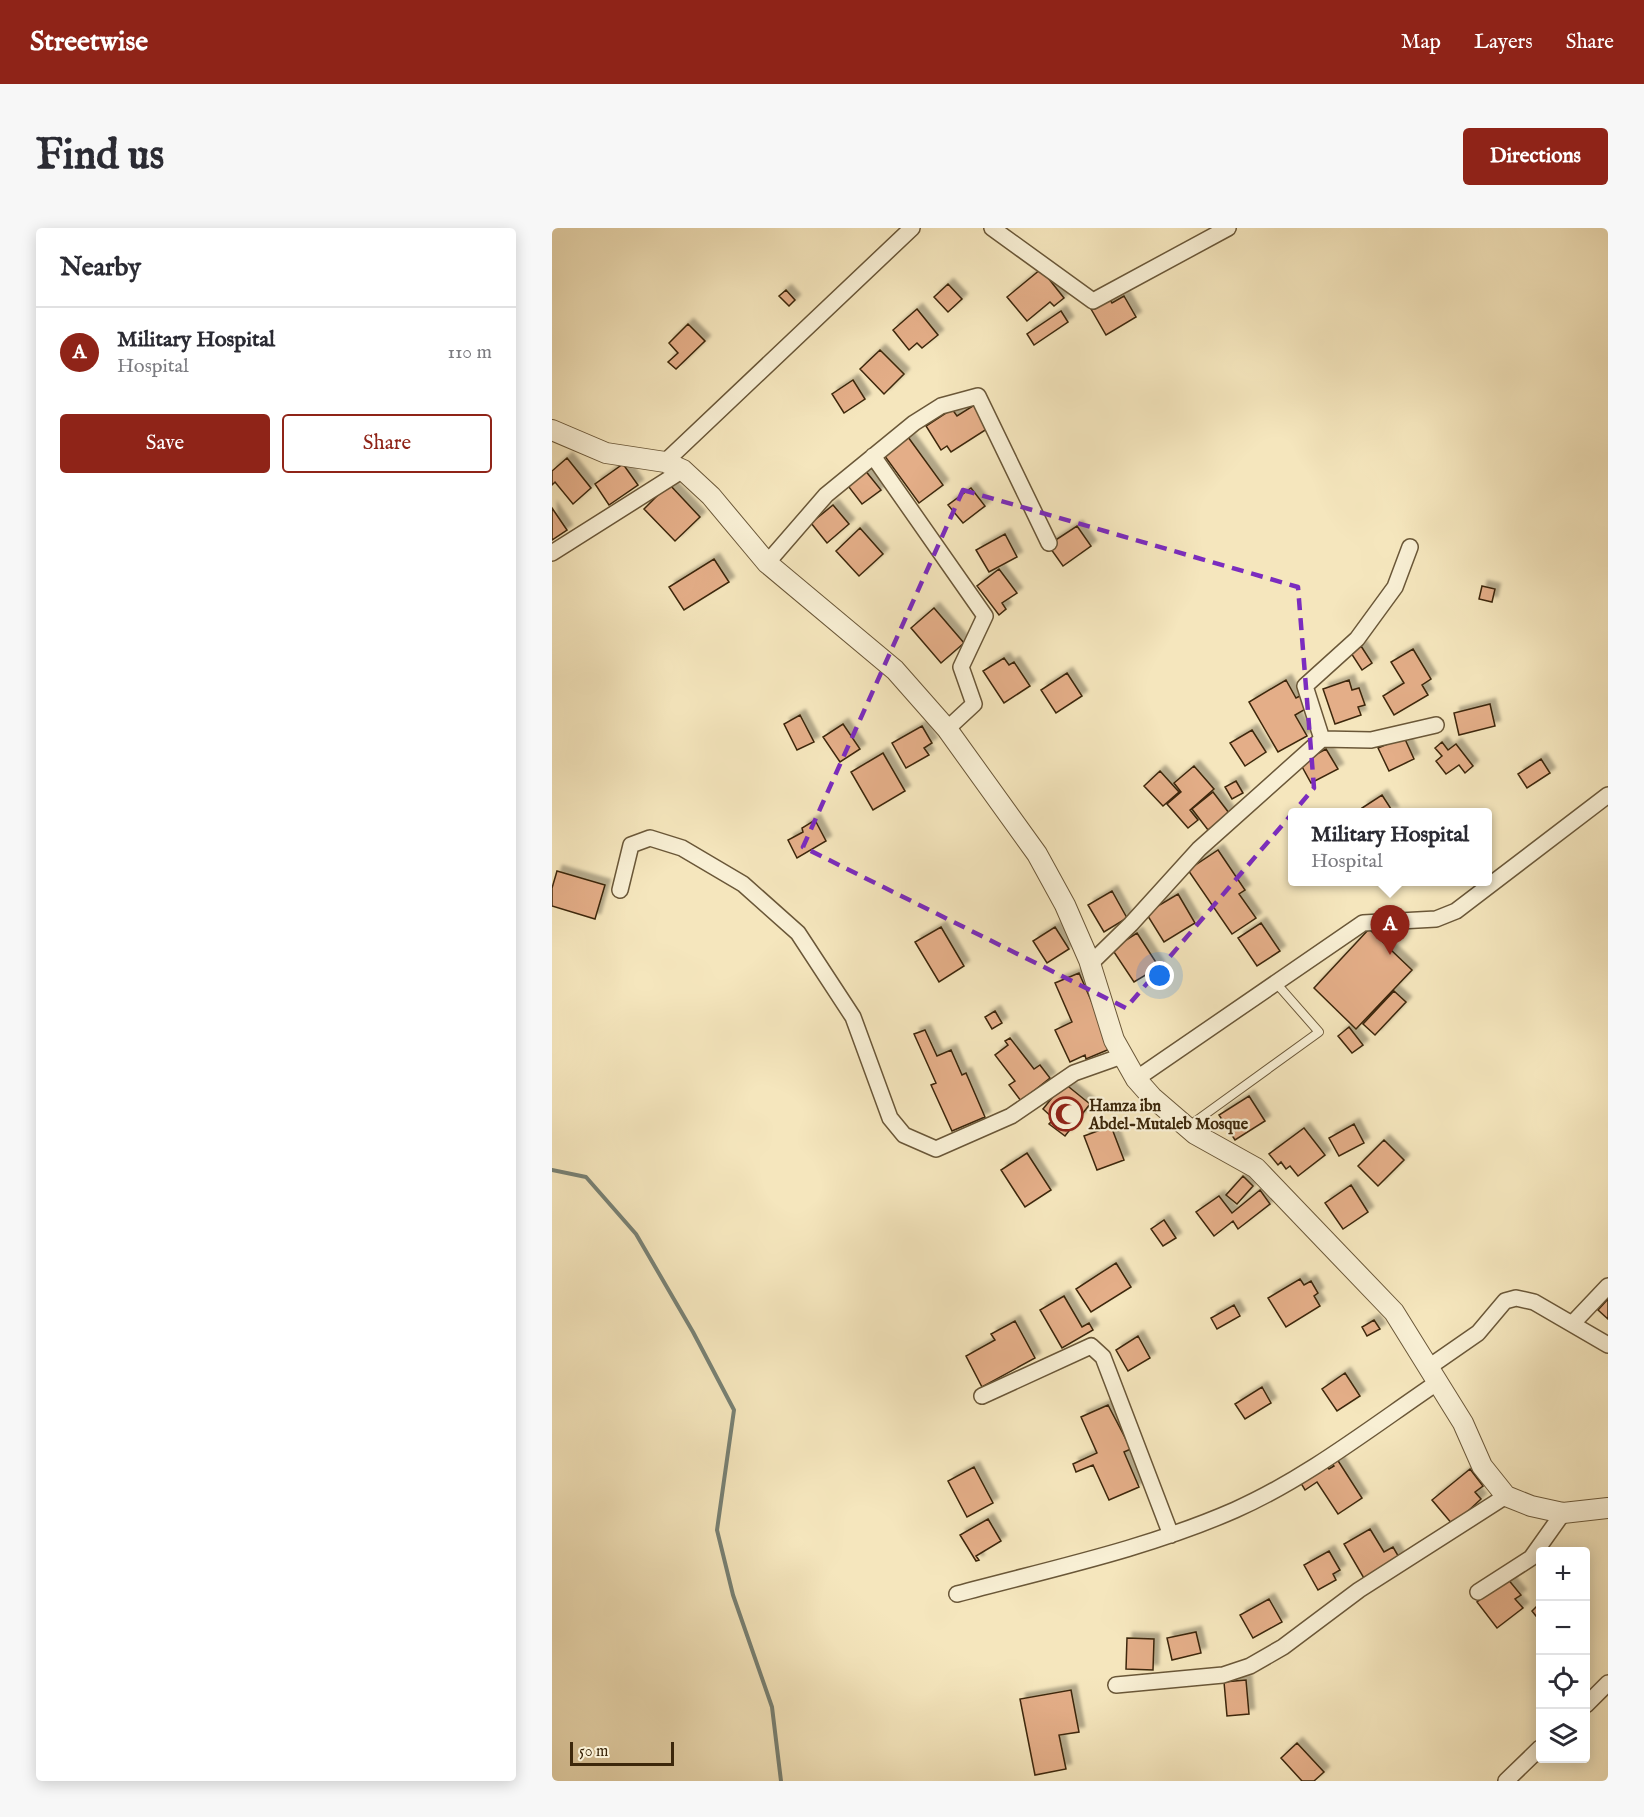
<!DOCTYPE html>
<html lang="en">
<head>
<meta charset="utf-8">
<style>
  body { margin:0; font-family:"IM FELL English",serif; background:#f7f7f7; color:#2b2b33 }
  .controls { position:absolute; right:18px; bottom:18px; display:grid; overflow:hidden; border-radius:6px; box-shadow:0 3px 15px #0003 }
  .controls button { width:54px; height:54px; display:grid; place-items:center; padding:0; border:0; border-bottom:2px solid #e1e1e2; background:#fff; color:#2b2b33; font:30px sans-serif }
  .scale { position:absolute; left:18px; bottom:15px; width:104px; box-sizing:border-box; padding-left:6px; border:3px solid #3c270b; border-top:0; font-size:16px; line-height:21px; white-space:nowrap; color:#3c270b; -webkit-text-stroke:4px #f8efd4; paint-order:stroke }
  .you { position:absolute; left:608px; top:748px; width:21px; height:21px; margin:-15px; border:4px solid #fff; border-radius:50%; background:#1a73e8; box-shadow:0 0 0 9px #1a73e833 }
  .badge { display:grid; place-items:center; width:39px; height:39px; border-radius:50%; background:#8f2418; color:#fff; font-size:20px; font-weight:700 }
  .pin { position:absolute; translate:-50% -50px; filter:drop-shadow(0 2px 3px #0008) }
  .pin::after { content:''; position:absolute; top:32px; width:21px; height:18px; background:inherit; clip-path:polygon(0 0,100% 0,50% 100%) }
  .popup { position:absolute; left:736px; top:580px; width:204px; height:78px; box-sizing:border-box; display:grid; place-content:center; border-radius:6px; background:#fff; filter:drop-shadow(0 2px 4px #0005); font-size:20px; white-space:nowrap; color:#7c7c81 }
  .popup b { font-size:22px; color:#2b2b33 }
  .popup::after { content:''; position:absolute; left:50%; top:100%; margin-left:-12px; border:12px solid transparent; border-top-color:#fff }
  .list { margin:0; padding:0; list-style:none }
  h2 { display:flex; justify-content:space-between; align-items:center; height:78px; margin:0; padding:0 24px; font-size:26px }
  h2 small { font-size:20px; font-weight:400; color:#7c7c81 }
  .list li { display:grid; grid-template-columns:39px 1fr auto; gap:18px; align-items:center; box-sizing:border-box; height:90px; padding:0 24px; border-top:2px solid #e1e1e2 }
  .list b { display:block; font-size:22px; white-space:nowrap }
  .list p { margin:0; font-size:20px; white-space:nowrap; color:#7c7c81 }
  .list em { font-size:20px; font-style:normal; color:#7c7c81 }
  .actions { display:flex; gap:12px; padding:18px 24px }
  .actions a { flex:1; padding:14px 0; border:2px solid #8f2418; border-radius:6px; text-align:center; font-size:21px; color:#8f2418 }
  .actions .main { background:#8f2418; color:#fff }
  .icon { flex:none; width:33px; height:33px; fill:none; stroke:currentColor; stroke-width:2; stroke-linecap:round; stroke-linejoin:round }
  .map { position:relative; flex:none; width:1056px; height:1553px; overflow:hidden; border-radius:6px }
  header { display:flex; align-items:center; gap:36px; box-sizing:border-box; height:84px; padding:0 30px; background:#8f2418; color:#fff }
  header strong { font-size:28px }
  nav { display:flex; gap:33px; margin-inline-start:auto; font-size:21px }
  .intro { display:flex; align-items:center; justify-content:space-between; box-sizing:border-box; height:144px; padding:0 36px }
  h1 { margin:0; font-size:42px }
  .button { padding:15px 27px; border-radius:6px; background:#8f2418; color:#fff; font-size:21px; font-weight:700 }
  main { display:flex; gap:36px; padding:0 36px }
  aside { flex:1; background:#fff; border-radius:6px; box-shadow:0 3px 15px #0003 }
  .map>svg:first-child { display:block }
</style>
</head>
<body>
<header>
<strong>Streetwise</strong>
<nav><a>Map</a><a>Layers</a><a>Share</a></nav>
</header>
<div class="intro"><h1>Find us</h1><a class="button">Directions</a></div>
<main>
<aside>
<h2>Nearby<small></small></h2>
<ul class="list">
<li><span class="badge">A</span><div><b>Military Hospital</b><p>Hospital</p></div><em>110 m</em></li>
</ul>
<div class="actions"><a class="main">Save</a><a>Share</a></div>
</aside>
<div class="map">
<svg width="1056" height="1553" viewBox="0 0 1056 1553">
  <defs>
    <filter id="shadow"><feDropShadow dx="5.5" dy="-5.5" stdDeviation="1.5" flood-color="#0004"/></filter>
  </defs>
  <rect width="100%" height="100%" fill="#f5e6bd"/>
  <filter id="stains"><feTurbulence type="fractalNoise" baseFrequency=".00333" numOctaves="4"/><feColorMatrix values="0 0 0 0 .2 0 0 0 0 .09 0 0 0 0 .02 0 0 0 .5 -.17"/></filter>
  <radialGradient id="worn" r=".72"><stop offset=".6" stop-color="#630" stop-opacity="0"/><stop offset="1" stop-color="#630" stop-opacity=".3"/></radialGradient>
  <g fill="none" stroke-linecap="round" stroke-linejoin="round">
    <!-- stream -->
    <path stroke="#788174" stroke-width="4" d="M0,942L34,949L84,1006L141,1104L182,1182L165,1302L181,1367L220,1479L229,1553"/>
  </g>
  <!-- building -->
  <path fill="#e4ae88" stroke="#3c270b" stroke-width="1.5" filter="url(#shadow)" d="M489,41L512,70L502,78L498,74L475,93L455,69Z
    M396,56L410,71L396,84L382,69Z
    M234,62L243,72L237,78L227,68Z
    M572,68L584,89L554,107L539,81L557,70L560,75Z
    M365,81L386,107L370,120L365,115L357,122L341,102Z
    M509,83L516,94L482,117L475,106Z
    M136,96L153,113L124,141L116,134L126,125L117,115Z
    M328,122L352,146L332,166L308,141Z
    M301,152L313,171L292,185L280,166Z
    M424,176L438,199L399,224L395,218L389,222L374,198L400,181L405,188Z
    M356,209L391,257L367,275L332,227Z
    M15,230L39,260L21,276L3,254L0,257V243Z
    M71,236L86,257L57,277L43,256Z
    M312,241L329,262L310,276L293,254Z
    M117,256L148,289L123,313L92,281Z
    M419,260L433,278L411,295L396,277Z
    M281,277L297,296L275,315L259,295Z
    M0,280L15,302L0,312Z
    M525,298L539,318L511,338L496,317Z
    M308,300L331,326L307,348L284,323Z
    M453,306L465,329L437,344L424,322Z
    M162,331L177,354L132,382L117,359Z
    M447,341L465,365L450,375L454,381L447,387L425,358Z
    M930,358L943,361L940,374L927,371Z
    M382,380L412,415L389,435L359,400Z
    M809,418L820,435L810,442L799,425Z
    M861,421L879,451L870,457L876,467L842,487L831,468L852,455L839,434Z
    M452,430L457,437L462,434L478,458L452,475L431,443Z
    M515,445L530,468L504,485L489,462Z
    M734,452L744,470L750,467L757,479L743,487L755,508L726,524L697,474Z
    M797,452L800,462L807,460L813,477L806,479L809,487L783,496L771,461Z
    M938,476L943,498L907,507L902,485Z
    M248,487L262,514L245,522L232,496Z
    M291,496L308,521L288,534L271,509Z
    M370,498L380,515L372,520L377,527L354,540L340,515Z
    M700,502L714,524L693,538L678,515Z
    M852,509L862,531L837,543L826,520Z
    M890,514L896,522L904,516L921,538L913,545L907,537L894,546L884,533L890,528L883,520Z
    M774,521L786,541L759,555L748,535Z
    M331,525L353,563L321,582L299,544Z
    M989,531L998,545L975,560L966,546Z
    M642,538L662,561L638,582L646,592L636,600L615,576L629,564L622,555Z
    M608,543L627,564L611,578L592,558Z
    M684,553L691,565L680,571L673,559Z
    M661,564L677,585L656,602L640,581Z
    M830,567L841,584H813L810,580Z
    M263,592L274,613L245,630L236,612L251,604L250,600Z
    M666,622L693,662L687,666L704,690L680,706L636,642Z
    M5,643L53,657L43,691L0,678V660Z
    M560,663L575,690L552,704L536,677Z
    M626,666L643,695L612,714L594,685Z
    M709,695L728,723L705,738L686,710Z
    M389,699L412,738L387,754L363,714Z
    M503,699L517,721L495,735L481,713Z
    M817,701L860,742L804,801L762,760Z
    M585,705L607,739L582,754L560,721Z
    M527,745L560,820L534,831L533,827L518,834L503,802L520,794L503,755Z
    M842,763L854,774L823,807L811,796Z
    M443,783L450,795L440,801L433,789Z
    M797,799L811,817L800,825L786,808Z
    M373,802L385,828L399,822L410,847L414,845L433,889L400,903L379,857L384,855L362,806Z
    M458,810L482,841L488,837L498,850L469,873L457,857L463,853L443,827L456,817L453,813Z
    M512,855L538,876L513,908L497,896L502,891L491,881Z
    M697,868L713,893L683,912L667,887Z
    M802,896L812,915L787,928L777,910Z
    M559,898L572,932L545,942L532,908Z
    M752,900L773,927L746,948L738,938L734,941L729,934L726,937L717,926Z
    M832,912L852,932L826,958L806,938Z
    M475,925L499,962L473,979L449,942Z
    M691,948L701,958L685,976L674,967Z
    M799,957L816,984L791,1001L773,975Z
    M708,962L718,976L686,1001L681,993L662,1008L644,984L667,968L680,985Z
    M612,992L624,1010L611,1018L599,1001Z
    M564,1035L579,1059L539,1084L524,1061Z
    M748,1051L752,1057L759,1053L766,1065L762,1068L768,1078L734,1099L716,1070Z
    M512,1068L530,1099L537,1095L541,1102L510,1120L488,1082Z
    M1056,1071V1091L1046,1082Z
    M682,1077L688,1088L665,1101L659,1090Z
    M822,1092L828,1101L815,1108L810,1099Z
    M463,1093L483,1130L430,1159L414,1128L443,1112L439,1106Z
    M586,1108L598,1130L576,1143L564,1122Z
    M793,1145L808,1168L785,1183L770,1161Z
    M710,1159L719,1175L693,1191L683,1176Z
    M556,1177L579,1221L572,1224L587,1259L557,1272L541,1237L524,1244L521,1236L545,1225L529,1189Z
    M783,1228L810,1270L786,1286L765,1254L753,1262L747,1252L773,1235L777,1241L782,1238L777,1232Z
    M422,1239L441,1275L415,1289L396,1253Z
    M918,1241L931,1258L923,1264L929,1271L901,1297L880,1272Z
    M436,1291L449,1313L424,1328L427,1332L424,1333L408,1307Z
    M818,1301L832,1324L841,1319L848,1331L813,1352L792,1316Z
    M777,1323L788,1342L781,1346L784,1352L766,1362L752,1337Z
    M955,1350L969,1367L963,1371L971,1380L945,1400L925,1374Z
    M717,1371L730,1394L701,1410L688,1387Z
    M988,1375V1393L980,1383Z
    M644,1404L649,1425L620,1432L615,1410Z
    M575,1410L602,1411L601,1442L574,1441Z
    M694,1452L697,1486L675,1488L672,1454Z
    M519,1462L527,1504L507,1507L514,1541L483,1547L468,1471Z
    M745,1515L772,1544L762,1553H750L729,1530Z"/>
  <g fill="none" stroke-linecap="round" stroke-linejoin="round">
    <defs>
      <path id="service" d="M637,898L767,804L724,755"/>
      <path id="minor" d="M440,0L541,73L676,0
        M321,228L433,388L409,439L422,476L395,501
        M113,234L360,0
        M0,325L131,242
        M215,335L274,267L362,195L389,178L426,168L497,315
        M770,511L819,512L884,497
        M68,662L79,617L98,610L130,620L191,656L246,705L301,789L338,890L352,907L384,921L459,888L522,845L570,828
        M538,736L579,696L647,621L770,511L753,458L805,411L843,359L858,319
        M584,851L811,695L884,691L904,683L1056,567
        M1020,1096L1056,1058
        M877,1139L926,1105L953,1073L964,1070L982,1074L1056,1117
        M430,1168L539,1118L551,1129L619,1307
        M926,1364L979,1330L1011,1285
        M405,1366C498,1341 594,1321 683,1282C755,1250 821,1198 886,1154
        M564,1457L671,1447L698,1438L731,1419L807,1362L954,1268
        M1034,1477L1056,1455
        M954,1553L988,1520"/>
      <path id="tertiary" d="M0,202L54,225L113,234L131,242L159,268L215,335L343,442L395,501L485,626L513,677L537,732L562,812L584,851L600,869L643,906L704,940L842,1084L911,1195L930,1238L954,1268L979,1278L1011,1285L1056,1280"/>
    </defs>
    <!-- service casing -->
    <use href="#service" stroke="#6a5738" stroke-width="10"/>
    <!-- minor casing -->
    <use href="#minor" stroke="#6a5738" stroke-width="18"/>
    <!-- tertiary casing -->
    <use href="#tertiary" stroke="#6a5738" stroke-width="22"/>
    <!-- service -->
    <use href="#service" stroke="#f8efd4" stroke-width="8"/>
    <!-- minor -->
    <use href="#minor" stroke="#f8efd4" stroke-width="15"/>
    <!-- tertiary -->
    <use href="#tertiary" stroke="#f8efd4" stroke-width="20"/>
  </g>
  <!-- marked area -->
  <path fill="none" stroke="#7b2cbf" stroke-width="4.5" stroke-dasharray="12 8" stroke-linejoin="round" d="M411,262L746,359L762,560L574,780L251,619Z"/>
  <!-- icons -->
  <defs>
    <symbol id="mosque-ring" viewBox="-11 -11 22 22"><circle r="9.5" fill="#f8efd4" stroke="#8f2418" stroke-width="1.5"/><path d="M3.5-4.9A6 6 0 1 0 3.5 4.9A5 5 0 1 1 3.5-4.9Z" fill="#8f2418"/></symbol>
  </defs>
  <g fill-rule="evenodd">
    <use href="#mosque-ring" x="495" y="867" width="38" height="38"/>
  </g>
  <g text-anchor="middle" stroke-width="4.5" stroke-linejoin="round" paint-order="stroke">
    <!-- poi labels -->
    <g font-size="16" font-weight="bold" fill="#3c270b" stroke="#f8efd4" text-anchor="start">
      <text x="537" y="883">Hamza ibn<tspan x="537" dy="18">Abdel-Mutaleb Mosque</tspan></text>
    </g>
  </g>
  <rect width="100%" height="100%" filter="url(#stains)"/>
  <rect width="100%" height="100%" fill="url(#worn)"/>
</svg>
<div class="controls">
<button>+</button>
<button>−</button>
<button><svg class="icon" aria-label="locate" viewBox="0 0 24 24"><circle cx="12" cy="12" r="6"/><path d="M12 2v4M12 18v4M2 12h4M18 12h4"/></svg></button>
<button><svg class="icon" aria-label="layers" viewBox="0 0 24 24"><path d="M12 4l9 5-9 5-9-5zM3 14l9 5 9-5"/></svg></button>
</div>
<div class="scale">50 m</div>
<div class="you"></div>
<div class="pin badge" style="left:838px;top:727px">A</div>
<div class="popup"><b>Military Hospital</b>Hospital</div>
</div>
</main>
</body>
</html>
